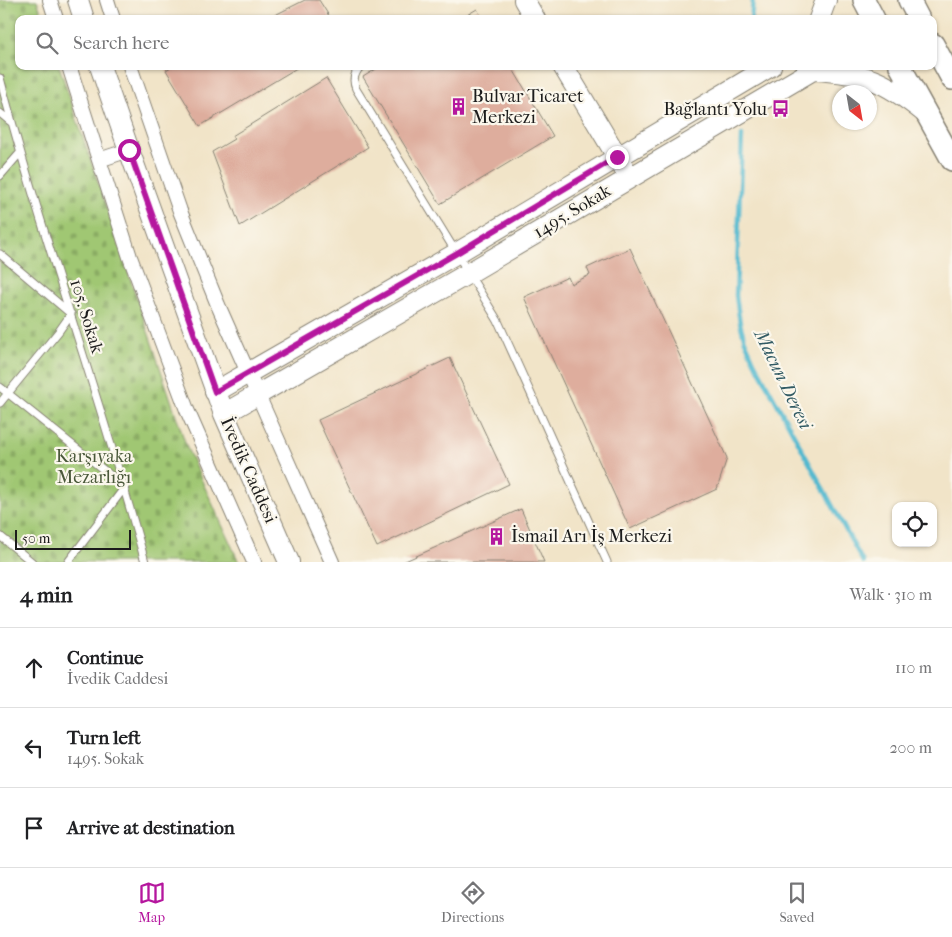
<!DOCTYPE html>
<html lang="en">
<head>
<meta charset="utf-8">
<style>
  body { margin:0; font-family:"IM FELL French Canon",serif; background:#f2f2f2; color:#202124 }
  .controls { position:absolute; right:15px; bottom:15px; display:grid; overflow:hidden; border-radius:10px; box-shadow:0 1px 4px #0004 }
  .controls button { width:45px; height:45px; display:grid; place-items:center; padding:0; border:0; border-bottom:1px solid #e0e0e0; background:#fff; color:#202124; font:25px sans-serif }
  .compass { position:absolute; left:832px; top:85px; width:45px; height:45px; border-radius:50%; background:#fff; box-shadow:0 1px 4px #0004; rotate:149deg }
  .scale { position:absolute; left:15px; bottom:12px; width:116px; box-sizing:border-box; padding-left:5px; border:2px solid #1c1c1c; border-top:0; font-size:14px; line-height:18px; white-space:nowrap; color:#1c1c1c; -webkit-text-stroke:4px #fbf7ec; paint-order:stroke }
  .stop { position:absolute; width:15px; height:15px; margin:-11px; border:4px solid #b5179e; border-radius:50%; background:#fff }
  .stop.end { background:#b5179e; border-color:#fff; box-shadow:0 1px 5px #0008 }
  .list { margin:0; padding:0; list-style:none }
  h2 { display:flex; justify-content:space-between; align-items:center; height:65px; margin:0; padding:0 20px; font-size:21px }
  h2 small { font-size:16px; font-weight:400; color:#757577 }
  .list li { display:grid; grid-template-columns:32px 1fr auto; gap:15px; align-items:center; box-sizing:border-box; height:80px; padding:0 20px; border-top:1px solid #e0e0e0 }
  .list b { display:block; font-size:19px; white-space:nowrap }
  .list p { margin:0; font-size:16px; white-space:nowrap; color:#757577 }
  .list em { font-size:16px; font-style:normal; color:#757577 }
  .icon { flex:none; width:28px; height:28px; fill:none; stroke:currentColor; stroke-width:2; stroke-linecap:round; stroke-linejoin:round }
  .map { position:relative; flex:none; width:952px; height:562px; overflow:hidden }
  .search { position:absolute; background:#fff; box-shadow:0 1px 4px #0004; left:15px; right:15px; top:15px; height:55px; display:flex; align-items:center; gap:12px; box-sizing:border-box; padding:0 18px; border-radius:10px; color:#757577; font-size:19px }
  .sheet { height:305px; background:#fff }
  nav { display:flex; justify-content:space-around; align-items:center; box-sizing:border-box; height:70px; border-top:1px solid #e0e0e0; background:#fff; font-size:14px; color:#757577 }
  nav a { display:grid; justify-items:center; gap:2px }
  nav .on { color:#b5179e }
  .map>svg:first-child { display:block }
</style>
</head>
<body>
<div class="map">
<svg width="952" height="562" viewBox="0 0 952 562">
  <defs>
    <pattern id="cemetery-stones" width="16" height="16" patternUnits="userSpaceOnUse" patternTransform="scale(1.25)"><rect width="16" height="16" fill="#a0c773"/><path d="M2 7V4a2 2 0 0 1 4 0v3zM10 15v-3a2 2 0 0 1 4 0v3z" fill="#89aa63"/></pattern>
  </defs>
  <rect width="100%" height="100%" fill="#fbf7ec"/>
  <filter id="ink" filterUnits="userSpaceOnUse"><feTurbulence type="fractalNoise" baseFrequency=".02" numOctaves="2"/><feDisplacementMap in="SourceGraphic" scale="10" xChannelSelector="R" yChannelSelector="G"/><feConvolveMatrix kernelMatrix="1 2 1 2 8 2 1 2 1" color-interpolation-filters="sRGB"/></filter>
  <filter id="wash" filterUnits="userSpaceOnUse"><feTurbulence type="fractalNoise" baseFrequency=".0096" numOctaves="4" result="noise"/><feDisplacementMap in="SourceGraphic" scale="20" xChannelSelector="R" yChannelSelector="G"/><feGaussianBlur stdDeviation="1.12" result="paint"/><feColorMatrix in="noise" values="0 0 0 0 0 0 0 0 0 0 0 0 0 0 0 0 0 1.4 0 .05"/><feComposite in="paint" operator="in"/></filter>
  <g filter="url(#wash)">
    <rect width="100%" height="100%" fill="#f1e4c8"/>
    <!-- cemetery -->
    <path fill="url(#cemetery-stones)" stroke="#5e7248" d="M0,0H37L43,19H19V66H59L187,448L239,562H0Z"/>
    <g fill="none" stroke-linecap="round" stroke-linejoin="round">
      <!-- stream -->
      <path stroke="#52b9cf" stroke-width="4.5" d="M751,19L753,0
        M742,135L736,296L740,323L745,341L754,361L863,562"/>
    </g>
    <g id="blocks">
      <!-- building -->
      <path fill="#dead9d" d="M305,0H319L331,19H267Z
        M477,9L483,19H460Z
        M173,66H300L200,126L166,70Z
        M381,66H511L553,136L440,204L363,77Z
        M326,78L368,147L240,226L212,152L234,139L232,136Z
        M630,248L727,458L717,489L630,529L524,297L568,277L571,284L590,275L587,268Z
        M450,358L509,484L377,547L318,420Z
        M521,509L544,562H403Z"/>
    </g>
  </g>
  <g filter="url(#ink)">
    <use href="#blocks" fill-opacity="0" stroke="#868072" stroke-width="1"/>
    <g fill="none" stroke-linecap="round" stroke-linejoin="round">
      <defs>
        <path id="lane" d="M361,66C354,73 352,80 356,89L498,321L607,562
          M0,78C43,241 101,399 145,562
          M0,113L11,122
          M0,176L20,153
          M0,254L71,314L59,331L0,403
          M0,387L125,487L68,562
          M0,536L32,562"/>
        <path id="street" d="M50,0L56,19
          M107,0L113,19
          M69,66L130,257L187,410L254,562
          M130,66L180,211L218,305L332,562
          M99,160L129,150"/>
        <path id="secondary" d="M78,0L84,19
          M524,0L535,19
          M819,19L826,0
          M100,66L129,150L224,414L289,562
          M563,66L624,168
          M215,392L457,253L771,66
          M224,414L469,273L813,70C866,73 884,80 925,113"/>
        <path id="primary" d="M864,0L874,19
          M909,0L919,19
          M933,44L952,79
          M900,66L952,160"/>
      </defs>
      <!-- lane casing -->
      <use href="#lane" stroke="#868072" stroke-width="9"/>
      <!-- street casing -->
      <use href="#street" stroke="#868072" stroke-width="16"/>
      <!-- secondary casing -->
      <use href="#secondary" stroke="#868072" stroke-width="22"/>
      <!-- primary casing -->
      <use href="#primary" stroke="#868072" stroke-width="24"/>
      <!-- lane -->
      <use href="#lane" stroke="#fff" stroke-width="7"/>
      <!-- street -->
      <use href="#street" stroke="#fff" stroke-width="14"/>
      <!-- secondary -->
      <use href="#secondary" stroke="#fff" stroke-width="20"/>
      <!-- primary -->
      <use href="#primary" stroke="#fff" stroke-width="21"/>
    </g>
  </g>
  <g fill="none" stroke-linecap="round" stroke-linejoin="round" filter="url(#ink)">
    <!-- route -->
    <path stroke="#b5179e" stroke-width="6" d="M129,150L215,392L457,253L617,157"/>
  </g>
  <!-- icons -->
  <defs>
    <symbol id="building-bare" viewBox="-9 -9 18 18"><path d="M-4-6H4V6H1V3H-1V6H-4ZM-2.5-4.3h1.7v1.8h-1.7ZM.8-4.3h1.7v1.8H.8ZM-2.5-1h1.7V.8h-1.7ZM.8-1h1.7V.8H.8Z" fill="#b5179e" stroke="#fbf7ec" stroke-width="2.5" paint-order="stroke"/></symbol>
    <symbol id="bus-bare" viewBox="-9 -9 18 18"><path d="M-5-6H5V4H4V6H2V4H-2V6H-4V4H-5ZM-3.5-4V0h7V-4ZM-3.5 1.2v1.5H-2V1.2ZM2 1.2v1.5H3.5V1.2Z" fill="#b5179e" stroke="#fbf7ec" stroke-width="2.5" paint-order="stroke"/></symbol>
  </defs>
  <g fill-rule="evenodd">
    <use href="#building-bare" x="446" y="94" width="25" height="25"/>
    <use href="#bus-bare" x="768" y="96" width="25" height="25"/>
    <use href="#building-bare" x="484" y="524" width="25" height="25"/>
  </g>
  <g text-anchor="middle" stroke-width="4.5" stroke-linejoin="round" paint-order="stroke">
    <!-- poi labels -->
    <g font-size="18" fill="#1c1c1c" stroke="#fbf7ec" text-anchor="start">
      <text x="472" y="102">Bulvar Ticaret<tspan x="472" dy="21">Merkezi</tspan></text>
      <text x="767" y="115" text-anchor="end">Bağlantı Yolu</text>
      <text x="511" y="542">İsmail Arı İş Merkezi</text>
    </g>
    <!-- street labels -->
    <g font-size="18" fill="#1c1c1c" stroke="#fbf7ec">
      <text transform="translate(572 211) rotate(-31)" y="6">1495. Sokak</text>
      <text transform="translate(87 316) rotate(73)" y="6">105. Sokak</text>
      <text transform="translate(249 470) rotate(66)" y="6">İvedik Caddesi</text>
    </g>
    <!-- park labels -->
    <g font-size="18" fill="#4a583a" stroke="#fbf7ec">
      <text x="94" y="462">Karşıyaka<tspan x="94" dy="21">Mezarlığı</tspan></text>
    </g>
    <!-- water labels -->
    <g font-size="19" font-style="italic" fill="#325b64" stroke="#fbf7ec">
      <text transform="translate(784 379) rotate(64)" y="7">Macun Deresi</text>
    </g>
  </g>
</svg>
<div class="controls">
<button><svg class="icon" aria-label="locate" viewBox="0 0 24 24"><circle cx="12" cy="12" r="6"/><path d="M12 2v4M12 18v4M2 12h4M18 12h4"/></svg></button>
</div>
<svg class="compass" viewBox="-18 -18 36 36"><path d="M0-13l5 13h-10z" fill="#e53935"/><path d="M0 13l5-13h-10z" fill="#757577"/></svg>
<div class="scale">50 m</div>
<div class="stop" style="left:129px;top:150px"></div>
<div class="stop end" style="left:617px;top:157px"></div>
<div class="search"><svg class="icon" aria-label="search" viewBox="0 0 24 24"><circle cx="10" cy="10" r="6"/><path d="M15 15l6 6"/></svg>Search here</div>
</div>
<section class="sheet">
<h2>4 min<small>Walk · 310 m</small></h2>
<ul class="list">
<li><svg class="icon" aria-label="ahead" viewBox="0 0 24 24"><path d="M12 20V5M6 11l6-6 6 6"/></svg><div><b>Continue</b><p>İvedik Caddesi</p></div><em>110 m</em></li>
<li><svg class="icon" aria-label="left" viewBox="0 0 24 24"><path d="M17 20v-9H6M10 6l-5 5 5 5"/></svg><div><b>Turn left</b><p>1495. Sokak</p></div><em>200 m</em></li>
<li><svg class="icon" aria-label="arrive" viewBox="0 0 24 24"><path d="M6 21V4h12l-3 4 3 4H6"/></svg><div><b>Arrive at destination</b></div></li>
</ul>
</section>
<nav>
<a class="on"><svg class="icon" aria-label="map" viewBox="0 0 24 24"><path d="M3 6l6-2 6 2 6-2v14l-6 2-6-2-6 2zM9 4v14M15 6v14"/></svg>Map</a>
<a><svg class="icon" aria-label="directions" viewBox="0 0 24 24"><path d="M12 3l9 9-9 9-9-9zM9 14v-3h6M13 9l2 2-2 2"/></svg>Directions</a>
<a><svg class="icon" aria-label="saved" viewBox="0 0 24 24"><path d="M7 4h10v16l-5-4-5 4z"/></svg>Saved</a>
</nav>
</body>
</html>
